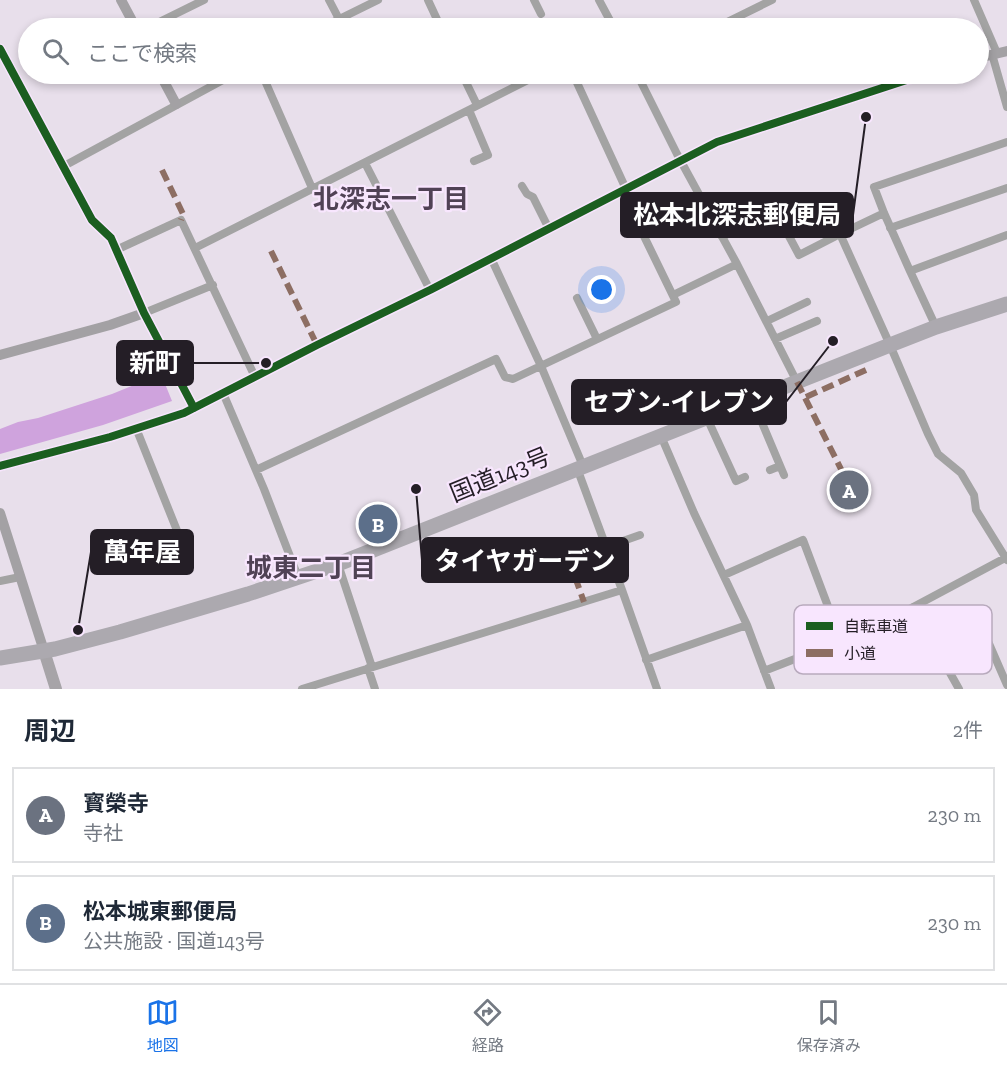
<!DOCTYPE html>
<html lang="ja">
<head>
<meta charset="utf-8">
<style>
  body { margin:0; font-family:"Zilla Slab","Noto Sans JP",serif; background:#f6f6f7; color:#1f2937 }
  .you { position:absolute; left:602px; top:290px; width:21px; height:21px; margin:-15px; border:4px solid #fff; border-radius:50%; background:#1a73e8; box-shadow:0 0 0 9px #1a73e833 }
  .badge { display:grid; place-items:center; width:39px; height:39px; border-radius:50%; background:#1a73e8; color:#fff; font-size:20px; font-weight:700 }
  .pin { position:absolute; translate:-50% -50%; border:3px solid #fff; box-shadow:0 2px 6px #0006 }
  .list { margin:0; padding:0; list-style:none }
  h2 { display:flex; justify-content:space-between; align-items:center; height:78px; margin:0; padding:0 24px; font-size:26px }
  h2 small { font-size:20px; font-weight:400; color:#747a83 }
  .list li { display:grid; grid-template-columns:39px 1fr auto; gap:18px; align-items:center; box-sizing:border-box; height:96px; margin:0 12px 12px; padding:0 12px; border:2px solid #e0e1e3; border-radius:0px }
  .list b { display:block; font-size:22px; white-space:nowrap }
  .list p { margin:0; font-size:20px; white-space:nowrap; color:#747a83 }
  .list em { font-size:20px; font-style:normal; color:#747a83 }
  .icon { flex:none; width:33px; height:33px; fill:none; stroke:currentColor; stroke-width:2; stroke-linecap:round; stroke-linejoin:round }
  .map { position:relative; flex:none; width:1007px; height:689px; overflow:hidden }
  .search { position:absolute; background:#fff; box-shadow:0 3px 9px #0003; left:18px; right:18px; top:18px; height:66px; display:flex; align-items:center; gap:15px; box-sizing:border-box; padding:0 21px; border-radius:33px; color:#747a83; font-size:22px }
  .sheet { height:294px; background:#fff }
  nav { display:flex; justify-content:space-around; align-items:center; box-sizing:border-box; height:84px; border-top:2px solid #e0e1e3; background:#fff; font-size:16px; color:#747a83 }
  nav a { display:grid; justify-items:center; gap:3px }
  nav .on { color:#1a73e8 }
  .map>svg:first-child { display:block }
</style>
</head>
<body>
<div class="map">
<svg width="1007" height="689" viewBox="0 0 1007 689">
  <rect width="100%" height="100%" fill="#e8dfeb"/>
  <!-- water -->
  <path fill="#cfa3dd" d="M161,374L172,401L103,425L0,454V429L18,422L38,418L112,394Z"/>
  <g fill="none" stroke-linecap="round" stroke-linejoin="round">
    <!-- street -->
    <path stroke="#a3a3a3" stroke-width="8" d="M329,0L339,19
      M428,0L441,28
      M534,0L541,14
      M599,0L614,28
      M974,0L997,53
      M147,28L204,0
      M321,28L378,0
      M715,28L772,0
      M0,49L92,220L111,238L144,313L194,408
      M992,54L1007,107
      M262,74L312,188
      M462,74L477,105
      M573,74L626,189
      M637,74L677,154L737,264L797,382
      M469,110L488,155L474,161
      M365,163L430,290
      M64,166L234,74
      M522,186L527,194L533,197L549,229
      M890,228L1007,188
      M840,234L890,345L928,434L938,454L961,473L974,495L976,510L1007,560
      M722,237L775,210L799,255L840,234L884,213
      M195,248L540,74
      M116,250L181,220L255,377
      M491,258L541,366L583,466
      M910,271L884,213L874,187L1007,142
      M673,295L737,264
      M577,298L597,339
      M144,313L213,285
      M767,321L807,302
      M936,327L910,271L1007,235
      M775,339L817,321
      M686,392L698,421
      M223,393L264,489L298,577
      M755,399L758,408L760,418L784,475
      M707,418L736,481L745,477
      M136,428L178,533
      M661,436L694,513L747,625L771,689
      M577,468L622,590L657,689
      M256,470L496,359L505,377L513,379L676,302L622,191
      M770,470L780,466
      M606,547L640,535
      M338,564L372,667
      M724,575L803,540L841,641
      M0,581L20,577
      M913,607L959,689
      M939,654L984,632L1007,685
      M646,660L747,625
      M368,668L375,689
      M764,671L841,641L902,613L1007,557
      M302,689L622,590"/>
    <!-- secondary -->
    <path stroke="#a3a1a4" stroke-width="10" d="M121,0L136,28
      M978,58L1007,51
      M160,74L176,104
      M0,355L110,325L144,313
      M0,466L110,437L184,413L317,345L430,290L717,142L925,74
      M0,513L44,651"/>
    <!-- primary -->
    <path stroke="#a7a4a8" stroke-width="12" d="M44,651L56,689"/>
    <!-- highway -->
    <path stroke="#aca9af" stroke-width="15" d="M0,658L55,649L120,632L248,594L338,564L890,345L936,327L1007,304"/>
    <!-- quiet -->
    <path stroke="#8d6e63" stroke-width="6" stroke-dasharray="12 6" stroke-linecap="butt" d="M162,170L183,214L181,220
      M271,251L317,345
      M797,382L845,477
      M806,397L866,370
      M575,577L584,602"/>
    <defs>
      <path id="cycleway" d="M0,49L92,220L111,238L144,313L194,408
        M0,466L110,437L184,413L317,345L430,290L717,142L925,74"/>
    </defs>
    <!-- cycleway casing -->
    <use href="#cycleway" stroke="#f8e6fe" stroke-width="11"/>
    <!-- cycleway -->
    <use href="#cycleway" stroke="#1b5e20" stroke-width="8"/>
  </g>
  <g text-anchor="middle" stroke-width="4.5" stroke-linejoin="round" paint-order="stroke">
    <!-- street labels -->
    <g font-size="24" fill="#241e26" stroke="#f8e6fe">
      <text transform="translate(500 475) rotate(-22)" y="8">国道143号</text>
    </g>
    <!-- neighbourhood labels -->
    <g font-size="26" font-weight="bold" fill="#504255" stroke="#f8e6fe">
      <text x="391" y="208">北深志一丁目</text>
      <text x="311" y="577">城東二丁目</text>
    </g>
  </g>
  <!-- legend -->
  <rect x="794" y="605" width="198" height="69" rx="9" fill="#f8e6fe" stroke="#b8aabd" stroke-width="1.5"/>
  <rect x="806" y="622" width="27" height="8" fill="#1b5e20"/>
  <rect x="806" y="649" width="27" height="8" fill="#8d6e63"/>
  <g font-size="16" fill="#241e26">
    <text x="844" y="632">自転車道</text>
    <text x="844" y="659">小道</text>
  </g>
  <!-- callouts -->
  <path fill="none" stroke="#241e26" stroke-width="2" d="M866 117L853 215M266 363L193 363M833 341L786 402M78 630L91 552M416 489L422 560"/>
  <g fill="#241e26" stroke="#f8e6fe" stroke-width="2">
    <circle cx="866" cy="117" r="6"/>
    <circle cx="266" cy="363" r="6"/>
    <circle cx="833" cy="341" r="6"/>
    <circle cx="78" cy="630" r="6"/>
    <circle cx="416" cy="489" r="6"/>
  </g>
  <g fill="#241e26" stroke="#241e26" stroke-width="2">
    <rect x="621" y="193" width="232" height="44" rx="6"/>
    <rect x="117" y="341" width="76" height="44" rx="6"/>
    <rect x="572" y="380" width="214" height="44" rx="6"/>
    <rect x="91" y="530" width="102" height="44" rx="6"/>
    <rect x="422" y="538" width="206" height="44" rx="6"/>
  </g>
  <g font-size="26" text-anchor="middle" font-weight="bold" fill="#fff">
    <text x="737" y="224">松本北深志郵便局</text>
    <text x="155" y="372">新町</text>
    <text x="679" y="411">セブン-イレブン</text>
    <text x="142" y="561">萬年屋</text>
    <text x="525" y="570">タイヤガーデン</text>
  </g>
</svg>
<div class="you"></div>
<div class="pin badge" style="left:849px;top:490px;background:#6b7280">A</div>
<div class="pin badge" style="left:378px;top:524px;background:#5c6f8a">B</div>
<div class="search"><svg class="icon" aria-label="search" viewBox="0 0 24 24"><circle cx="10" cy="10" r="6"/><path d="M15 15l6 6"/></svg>ここで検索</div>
</div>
<section class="sheet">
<h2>周辺<small>2件</small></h2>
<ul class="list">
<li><span class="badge" style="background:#6b7280">A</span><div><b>寳榮寺</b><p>寺社</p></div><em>230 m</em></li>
<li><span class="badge" style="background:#5c6f8a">B</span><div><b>松本城東郵便局</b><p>公共施設 · 国道143号</p></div><em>230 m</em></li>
</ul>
</section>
<nav>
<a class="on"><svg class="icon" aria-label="map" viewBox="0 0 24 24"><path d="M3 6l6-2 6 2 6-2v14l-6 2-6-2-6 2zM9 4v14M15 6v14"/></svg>地図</a>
<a><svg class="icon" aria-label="directions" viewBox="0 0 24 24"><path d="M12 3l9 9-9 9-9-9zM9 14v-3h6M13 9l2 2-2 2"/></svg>経路</a>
<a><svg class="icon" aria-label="saved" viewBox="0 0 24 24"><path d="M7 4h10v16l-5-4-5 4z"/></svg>保存済み</a>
</nav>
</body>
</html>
